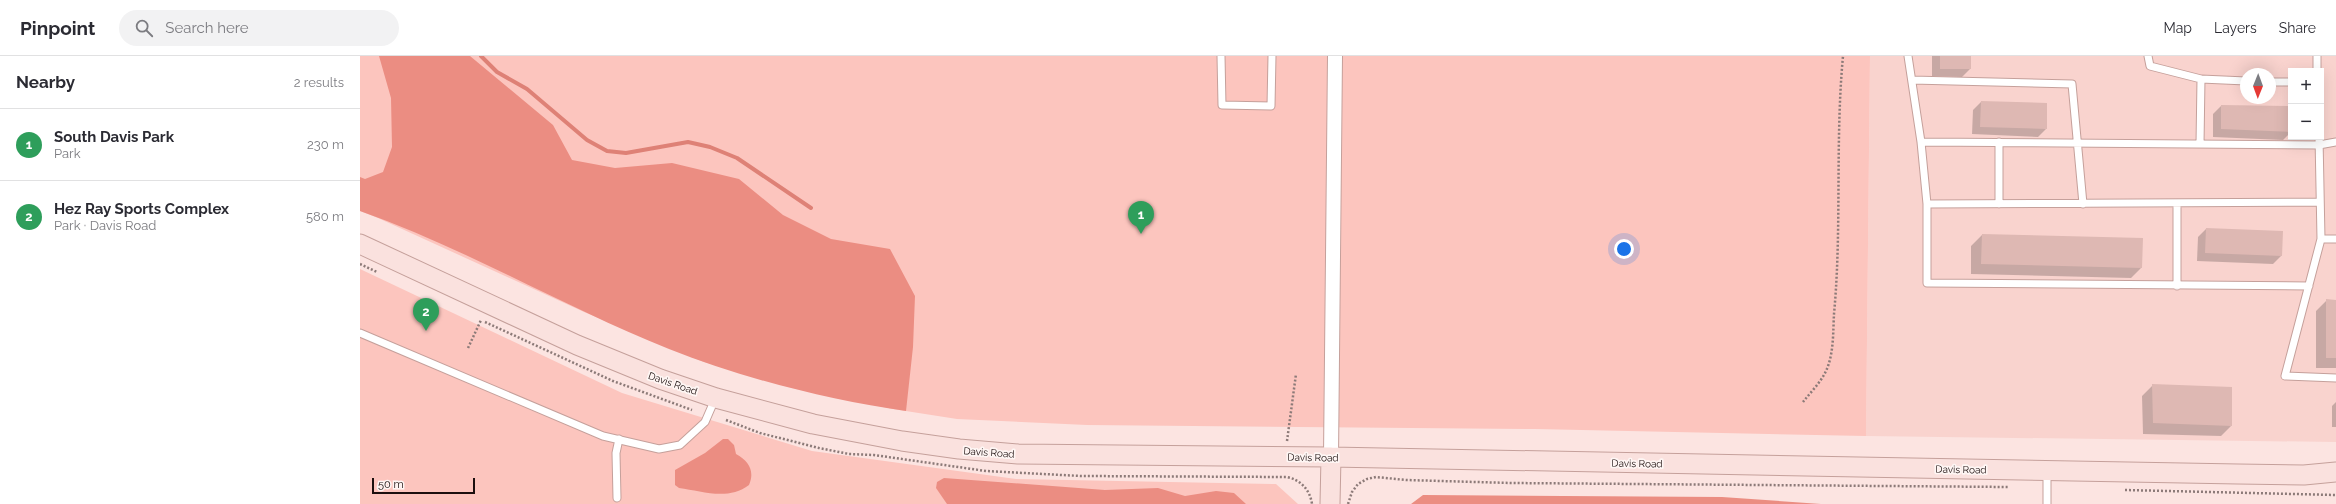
<!DOCTYPE html>
<html lang="en">
<head>
<meta charset="utf-8">
<style>
  body { margin:0; font-family:Raleway,sans-serif; background:#f2f2f3; color:#2b2b33 }
  .controls { position:absolute; right:12px; top:12px; display:grid; overflow:hidden; border-radius:0px; box-shadow:0 4px 16px #0002 }
  .controls button { width:36px; height:36px; display:grid; place-items:center; padding:0; border:0; border-bottom:1px solid #e1e1e2; background:#fff; color:#2b2b33; font:20px sans-serif }
  .compass { position:absolute; left:1880px; top:12px; width:36px; height:36px; border-radius:50%; background:#fff; box-shadow:0 4px 16px #0002; rotate:181deg }
  .scale { position:absolute; left:12px; bottom:10px; width:103px; box-sizing:border-box; padding-left:4px; border:2px solid #1c0f0e; border-top:0; font-size:11px; line-height:14px; white-space:nowrap; color:#1c0f0e; -webkit-text-stroke:3px #fef6f4; paint-order:stroke }
  .you { position:absolute; left:1264px; top:193px; width:14px; height:14px; margin:-10px; border:3px solid #fff; border-radius:50%; background:#1a73e8; box-shadow:0 0 0 6px #1a73e833 }
  .badge { display:grid; place-items:center; width:26px; height:26px; border-radius:50%; background:#1a73e8; color:#fff; font-size:13px; font-weight:700 }
  .pin { position:absolute; translate:-50% -33px; filter:drop-shadow(0 1px 2px #0008) }
  .pin::after { content:''; position:absolute; top:21px; width:14px; height:12px; background:inherit; clip-path:polygon(0 0,100% 0,50% 100%) }
  .list { margin:0; padding:0; list-style:none }
  h2 { display:flex; justify-content:space-between; align-items:center; height:52px; margin:0; padding:0 16px; font-size:17px }
  h2 small { font-size:13px; font-weight:400; color:#7c7c81 }
  .list li { display:grid; grid-template-columns:26px 1fr auto; gap:12px; align-items:center; box-sizing:border-box; height:72px; padding:0 16px; border-top:1px solid #e1e1e2 }
  .list b { display:block; font-size:15px; white-space:nowrap }
  .list p { margin:0; font-size:13px; white-space:nowrap; color:#7c7c81 }
  .list em { font-size:13px; font-style:normal; color:#7c7c81 }
  .icon { flex:none; width:22px; height:22px; fill:none; stroke:currentColor; stroke-width:2; stroke-linecap:round; stroke-linejoin:round }
  .map { position:relative; flex:none; width:1976px; height:448px; overflow:hidden }
  header { display:flex; align-items:center; gap:24px; box-sizing:border-box; height:56px; padding:0 20px; background:#fff; border-bottom:1px solid #e1e1e2 }
  header strong { font-size:19px }
  nav { display:flex; gap:22px; margin-inline-start:auto; font-size:14px }
  .search { width:280px; height:36px; background:#f2f2f3; display:flex; align-items:center; gap:10px; box-sizing:border-box; padding:0 14px; border-radius:22px; color:#7c7c81; font-size:15px }
  main { display:flex }
  aside { flex:1; background:#fff }
  .map>svg:first-child { display:block }
</style>
</head>
<body>
<header>
<strong>Pinpoint</strong>
<div class="search"><svg class="icon" aria-label="search" viewBox="0 0 24 24"><circle cx="10" cy="10" r="6"/><path d="M15 15l6 6"/></svg>Search here</div>
<nav><a>Map</a><a>Layers</a><a>Share</a></nav>
</header>
<main>
<aside>
<h2>Nearby<small>2 results</small></h2>
<ul class="list">
<li><span class="badge" style="background:#2e9e5b">1</span><div><b>South Davis Park</b><p>Park</p></div><em>230 m</em></li>
<li><span class="badge" style="background:#2e9e5b">2</span><div><b>Hez Ray Sports Complex</b><p>Park · Davis Road</p></div><em>580 m</em></li>
</ul>
</aside>
<div class="map">
<svg width="1976" height="448" viewBox="0 0 1976 448">
  <rect width="100%" height="100%" fill="#fce4e1"/>
  <!-- built -->
  <path fill="#f9d3ce" fill-rule="evenodd" d="M1510,0H1976V386L1506,380ZM1931,15H1961V81H1931ZM1886,18H1910V42H1886Z"/>
  <!-- green -->
  <path fill="#fcc5be" d="M0,0H1510L1506,380L1175,373L727,369L597,363L533,353L456,337L344,306L224,256L18,162L0,155Z
    M0,213L262,337L452,395L656,423L916,428L938,448H0Z"/>
  <!-- forest -->
  <path fill="#eb8d82" d="M19,0H110L193,69L212,104L255,112L312,107L379,123L423,159L471,183L530,193L555,240L553,291L546,355C468,344 382,322 309,293C204,251 107,193 0,155V121L5,123L23,116L32,91L31,42Z
    M363,383H368L374,389L376,398C389,405 395,415 389,429C368,445 342,435 319,432L315,429V414L345,397Z
    M584,422L745,434L798,432L825,440L856,435L874,437L886,448H587L576,432L577,426Z
    M1063,439L1362,441L1461,448H1051Z"/>
  <!-- shadow -->
  <path fill="#0003" d="M1572,0H1610V13L1602,21L1572,20Z
    M1621,46L1686,73L1678,81L1612,78L1613,54Z
    M1861,50L1931,76L1923,84L1853,81V58Z
    M1846,173L1922,176L1921,200L1913,208L1837,205L1838,181Z
    M1622,179L1782,183L1781,212L1771,222L1611,218V190Z
    M1967,244L1976,245V312H1956V255Z
    M1793,329L1871,370L1861,380L1783,378L1782,340Z
    M1976,346V371H1972V350Z"/>
  <g fill="none" stroke-linecap="round" stroke-linejoin="round">
    <!-- stream -->
    <path stroke="#de8176" stroke-width="4" d="M121,0L137,16L167,33L227,84L247,95L266,97L328,86L350,91L377,102L451,152"/>
  </g>
  <!-- building -->
  <path fill="#deb8b3" d="M1580,0H1611V13H1580Z
    M1621,45L1687,47V73L1620,71Z
    M1861,49L1931,50V76L1861,73Z
    M1846,172L1923,175L1922,200L1845,197Z
    M1622,178L1783,182L1782,212L1621,208Z
    M1966,243L1976,244V302H1966Z
    M1792,328L1872,331V370L1793,367Z"/>
  <g fill="none" stroke-linecap="round" stroke-linejoin="round">
    <defs>
      <path id="lane" d="M861,0L862,49L911,50L912,0
        M1548,0L1561,86L1567,148V227L1949,230
        M1788,0L1790,10L1841,23
        M1957,0V15
        M1552,24L1712,28L1723,148
        M1910,26H1931
        M1959,81L1961,183
        M1561,86L1959,89L1976,86
        M1840,88L1841,23L1886,25
        M1567,148L1960,146
        M1639,148V86
        M1976,183H1961L1925,320L1976,322
        M1817,230V147
        M0,277L243,380L299,393L320,389L345,366L355,343
        M257,442L256,397L259,383
        M1687,448V415"/>
      <path id="street" d="M971,401L975,0"/>
      <path id="secondary" d="M0,188L217,289L300,323L356,342L453,368L542,385L599,393L658,398L971,401L1878,418L1944,419L1976,416
        M970,448L971,401"/>
    </defs>
    <!-- lane casing -->
    <use href="#lane" stroke="#c5a09b" stroke-width="9"/>
    <!-- street casing -->
    <use href="#street" stroke="#c5a09b" stroke-width="16"/>
    <!-- secondary casing -->
    <use href="#secondary" stroke="#c5a09b" stroke-width="21"/>
    <!-- path -->
    <path stroke="#8c7a78" stroke-width="2.5" stroke-dasharray="2 2" stroke-linecap="butt" d="M0,208L17,216
      M125,266L253,325L332,354
      M108,292L121,264
      M1443,346C1450,337 1460,327 1465,317C1474,300 1473,276 1474,258C1482,172 1475,86 1483,0
      M366,364L400,377L459,392L489,398L514,399L626,415L721,420L927,421C941,424 950,434 952,448
      M927,385L936,318
      M1765,434L1976,439
      M988,448L992,436L998,428L1007,423L1016,421L1046,424L1151,427L1649,431"/>
    <!-- lane -->
    <use href="#lane" stroke="#fff" stroke-width="7"/>
    <!-- street -->
    <use href="#street" stroke="#fff" stroke-width="14"/>
    <!-- secondary -->
    <use href="#secondary" stroke="#fae1de" stroke-width="19"/>
  </g>
  <g text-anchor="middle" stroke-width="3.5" stroke-linejoin="round" paint-order="stroke">
    <!-- street labels -->
    <g font-size="10" fill="#1c0f0e" stroke="#fef6f4">
      <text transform="translate(313 327) rotate(19)" y="4">Davis Road</text>
      <text transform="translate(629 396) rotate(4)" y="4">Davis Road</text>
      <text transform="translate(953 401) rotate(1)" y="4">Davis Road</text>
      <text transform="translate(1277 407) rotate(1)" y="4">Davis Road</text>
      <text transform="translate(1601 413) rotate(1)" y="4">Davis Road</text>
    </g>
  </g>
</svg>
<div class="controls">
<button>+</button>
<button>−</button>
</div>
<svg class="compass" viewBox="-18 -18 36 36"><path d="M0-13l5 13h-10z" fill="#e53935"/><path d="M0 13l5-13h-10z" fill="#7c7c81"/></svg>
<div class="scale">50 m</div>
<div class="you"></div>
<div class="pin badge" style="left:781px;top:178px;background:#2e9e5b">1</div>
<div class="pin badge" style="left:66px;top:275px;background:#2e9e5b">2</div>
</div>
</main>
</body>
</html>
